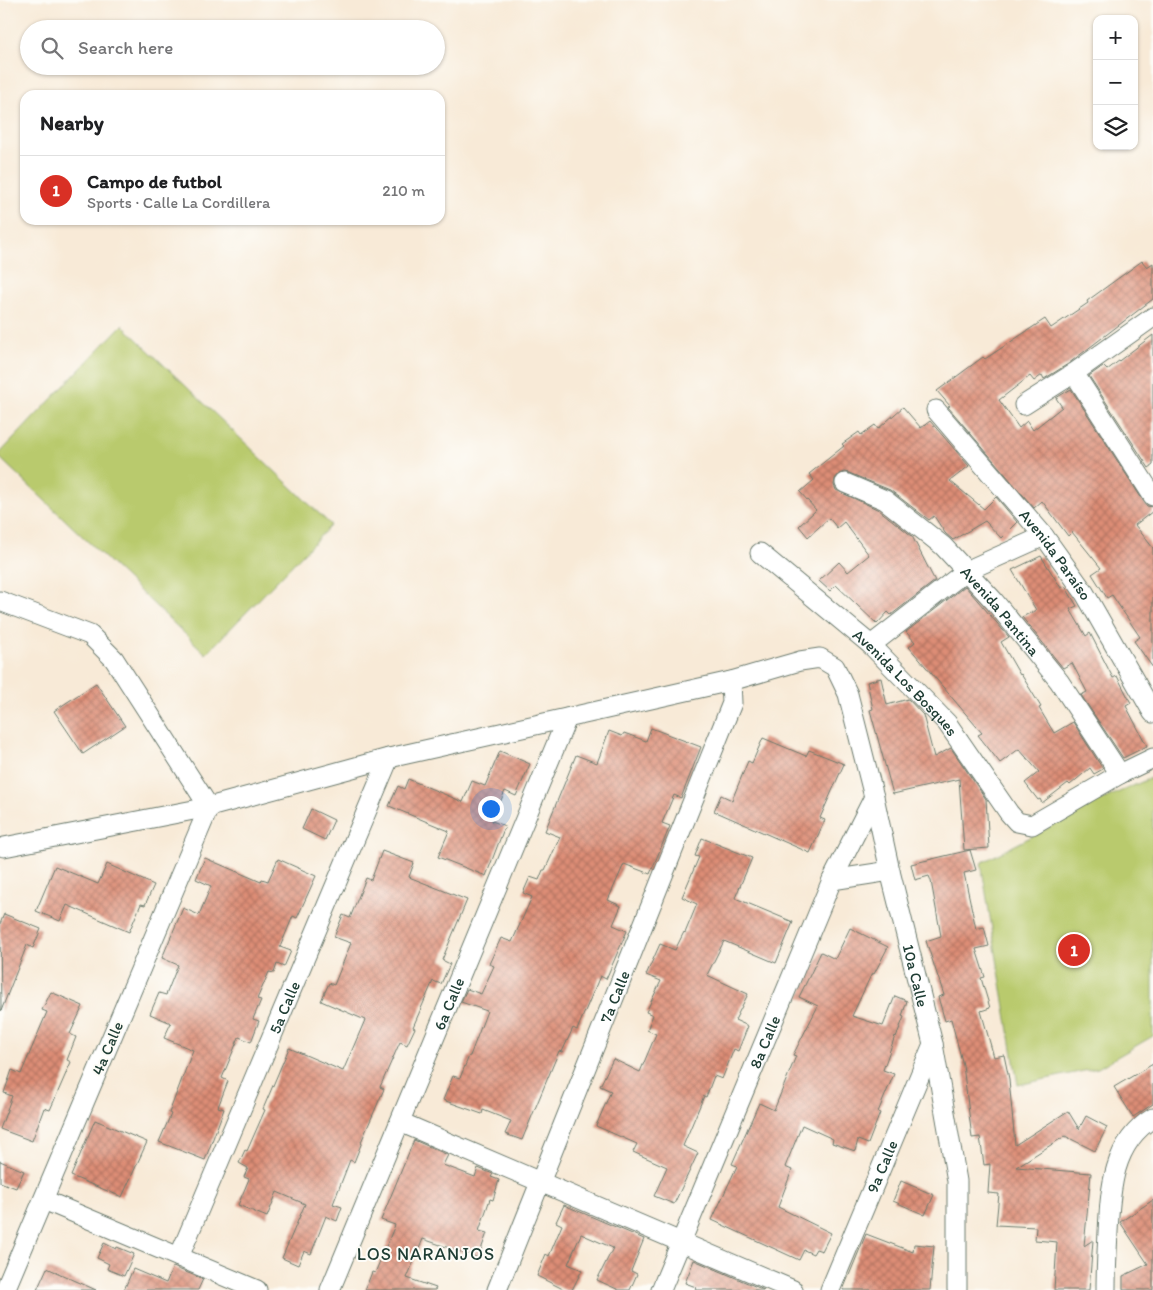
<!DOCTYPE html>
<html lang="en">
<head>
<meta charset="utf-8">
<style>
  body { margin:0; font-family:Itim,sans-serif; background:#f2f2f2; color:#202124 }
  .controls { position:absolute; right:15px; top:15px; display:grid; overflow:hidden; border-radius:10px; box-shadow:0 1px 4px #0004 }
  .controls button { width:45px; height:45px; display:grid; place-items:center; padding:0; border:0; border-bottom:1px solid #e0e0e0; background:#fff; color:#202124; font:25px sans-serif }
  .you { position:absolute; left:490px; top:808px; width:18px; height:18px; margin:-12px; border:4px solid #fff; border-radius:50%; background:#1a73e8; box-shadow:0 0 0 8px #1a73e833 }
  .badge { display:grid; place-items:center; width:32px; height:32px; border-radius:50%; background:#d93025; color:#fff; font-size:16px; font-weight:700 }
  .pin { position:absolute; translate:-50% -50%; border:2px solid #fff; box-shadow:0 1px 5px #0006 }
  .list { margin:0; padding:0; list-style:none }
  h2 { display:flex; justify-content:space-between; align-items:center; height:65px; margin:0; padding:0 20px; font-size:21px }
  h2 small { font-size:16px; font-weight:400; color:#757577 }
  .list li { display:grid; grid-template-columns:32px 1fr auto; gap:15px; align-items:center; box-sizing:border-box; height:70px; padding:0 20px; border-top:1px solid #e0e0e0 }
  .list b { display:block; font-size:19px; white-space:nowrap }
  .list p { margin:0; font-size:16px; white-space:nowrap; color:#757577 }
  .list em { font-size:16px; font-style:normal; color:#757577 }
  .icon { flex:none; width:28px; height:28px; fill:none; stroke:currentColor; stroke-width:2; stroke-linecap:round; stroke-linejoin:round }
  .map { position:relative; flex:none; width:1153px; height:1290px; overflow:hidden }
  .search { position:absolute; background:#fff; box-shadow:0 1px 4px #0004; left:20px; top:20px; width:425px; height:55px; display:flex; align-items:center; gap:12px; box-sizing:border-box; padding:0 18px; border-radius:28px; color:#757577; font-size:19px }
  .panel { position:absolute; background:#fff; box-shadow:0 1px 4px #0004; left:20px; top:90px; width:425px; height:135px; border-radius:15px }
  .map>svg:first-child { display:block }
</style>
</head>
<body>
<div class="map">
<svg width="1153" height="1290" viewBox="0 0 1153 1290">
  <defs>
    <pattern id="building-cross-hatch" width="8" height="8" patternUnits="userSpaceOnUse" patternTransform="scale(1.25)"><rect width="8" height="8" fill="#dd8d76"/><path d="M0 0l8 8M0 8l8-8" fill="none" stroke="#b37462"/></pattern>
  </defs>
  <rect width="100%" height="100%" fill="#fdfcf7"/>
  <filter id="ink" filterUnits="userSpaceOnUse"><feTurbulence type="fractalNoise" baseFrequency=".02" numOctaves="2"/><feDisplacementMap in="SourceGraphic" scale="10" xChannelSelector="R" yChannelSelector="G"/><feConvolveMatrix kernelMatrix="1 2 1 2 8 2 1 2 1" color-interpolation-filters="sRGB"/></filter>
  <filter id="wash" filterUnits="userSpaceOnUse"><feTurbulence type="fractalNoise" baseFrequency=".0096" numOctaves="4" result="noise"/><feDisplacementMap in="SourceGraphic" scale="20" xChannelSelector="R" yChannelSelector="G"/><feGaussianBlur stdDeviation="1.12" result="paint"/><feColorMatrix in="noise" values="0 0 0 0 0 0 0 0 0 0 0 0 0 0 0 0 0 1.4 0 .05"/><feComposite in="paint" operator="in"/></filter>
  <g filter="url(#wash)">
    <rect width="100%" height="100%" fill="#f8ead7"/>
    <!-- green -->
    <path fill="#b9ca6d" stroke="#6c8450" d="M122,325L331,525L206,654L0,458V453Z
      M1153,777V1036L1098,1068L1018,1085L981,863L1099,801Z"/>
    <g id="blocks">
      <!-- building -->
      <path fill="url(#building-cross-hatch)" d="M1142,261L1147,267L1153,263V299L1068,364L1044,379L1042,375L1034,381L1030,376L999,400L1019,428L1027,421L1033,430L1062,407L1056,398L1071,389L1144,502L1147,506L1153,507V511L1135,525L1153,548V668L1134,641L1140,637L1112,595L1107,598L1092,574L1101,568L1072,532L1068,536L1042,501L1034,508L948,407L950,406L937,391L983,357L985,359L1045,319L1051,328L1088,303L1087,301Z
        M1153,335V465L1149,468L1089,376L1103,366L1107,370Z
        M903,407L921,428L930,421L969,466L950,481L984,509L996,497L1017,522L1001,538L985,521L953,540L945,533L934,516L929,520L890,490L849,473L844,472L839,474L835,479L834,485L836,490L879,510L912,536L935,581L891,615L888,612L877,624L836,585L830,591L819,581L839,562L848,572L869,555L844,522L837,528L829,518L808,537L799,526L816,510L800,492L814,480L809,474L844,446L842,444L859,432L861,435L875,425L878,429Z
        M1041,556L1061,588L1065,586L1077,606L1070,609L1086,636L1090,633L1113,678L1117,676L1131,703L1126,706L1147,746L1123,758L1081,695L1087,692L1072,663L1063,668L1022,617L1036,610L1012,570Z
        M965,586L1009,637L1001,642L1020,675L1021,674L1041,707L1039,708L1054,733L1073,722L1103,769L1094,774L1090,768L1070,785L1068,783L1042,803L1040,799L1038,800L1025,783L1039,772L1019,749L1000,763L978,735L982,733L909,647L915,642L906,632Z
        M881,678L887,705L908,699L923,715L934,757L951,748L986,799L989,848L964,850L959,779L893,794L870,710L873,709L867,682Z
        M96,683L125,726L83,754L54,711Z
        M651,728L701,747L681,798L674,795L662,823L670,826L650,874L624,864L608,900L621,906L613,925L627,931L606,979L600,976L577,1030L573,1028L562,1052L559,1051L522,1140L505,1134L511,1121L483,1110L482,1114L443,1100L453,1076L460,1078L469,1056H470L487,1011L461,1002L467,989L481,994L494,966L489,964L501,938L512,942L532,897L523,893L530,877L539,880L543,870H545L560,837L545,831L576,755L597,763L609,731L622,736L624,733L646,741Z
        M763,738L806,756L809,750L844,764L820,818L825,820L810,853L714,811L721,795L732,800L748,761L752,763Z
        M500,751L530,764L516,796L505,791L492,821L505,826L486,876L438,857L449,831L389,806L398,786L404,789L408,779L463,802L472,781L485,786Z
        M311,809L334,820L325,840L302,829Z
        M702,838L752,858L735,898L793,922L776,963L724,941L707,975L748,994L735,1020L748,1026L738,1051L734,1049L722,1079L714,1076L706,1097L704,1096L683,1146L698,1153L674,1204L654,1196L667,1167L633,1152L637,1144L596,1126L611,1091L600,1086L613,1059L640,1072L656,1034L647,1030L653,1015L646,1012L661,981L646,975L660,944L675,950L684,932L685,933L697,904L682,897L699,857L695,856Z
        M970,850L976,870L964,873L976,929L984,927L989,946L976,949L985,977L981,978L990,1008L981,1011L994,1057L1004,1055L1009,1079L1015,1145L1068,1111L1079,1129L1086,1116L1107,1127L1095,1151L1065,1136L1016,1167L1091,1173L1084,1246L1093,1240L1089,1290H1054L1057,1242L1035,1240L1036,1227L996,1225L999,1194L988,1193L990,1164L984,1165L980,1137L972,1138L963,1065L951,1019L945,1021L938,997L944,995L926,941L941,936L931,881L929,876L915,880L911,864Z
        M382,851L414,863L409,877L467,900L442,960L450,964L441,984L433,981L413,1027L415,1028L407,1045L400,1042L380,1087L384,1089L361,1142H362L354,1162L350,1160L333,1204L342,1207L337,1221L326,1216L311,1254L304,1251L298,1265L282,1258L305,1204L277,1192L267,1217L238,1205L249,1179L244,1177L248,1168L239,1163L245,1150L247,1151L265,1110L263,1109L289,1048L343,1071L365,1020L321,1001L329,983L334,985L351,943L334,937L343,915L350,918L366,878L371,880Z
        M205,858L261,882L262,879L268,881L278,859L316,876L297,918L293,916L280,947L291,951L284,967L277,964L274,973L269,972L257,999L261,1000L253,1019L259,1021L251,1042L239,1037L222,1078L228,1081L218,1107L224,1109L205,1160L159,1142L171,1114L169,1113L193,1050L164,1038L171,1023L150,1014L159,993L166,995L178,965L162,958L183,908L199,915L211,886L196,879Z
        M107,864L154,885L145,905L141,904L129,932L67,905L60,921L36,911L55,866L98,884Z
        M4,914L41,929L33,948L27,945L1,1011L0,924Z
        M850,928L888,947L874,974L872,973L852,1016L883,1026L895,996L907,1001L902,1016L904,1017L896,1037L895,1036L883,1070L894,1074L878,1112L880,1113L868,1144L858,1140L855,1151L832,1143L833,1139L802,1125L785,1167L792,1170L778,1207L831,1233L822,1251L816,1249L813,1254L804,1250L799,1260L712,1220L737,1166L732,1164L759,1103L774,1110L796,1056L793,1055L818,1006L799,997L809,977L821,952L835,959Z
        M51,992L83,1006L70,1034L76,1037L67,1060L71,1062L50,1110L44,1108L32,1141L0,1129L12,1096L4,1093L12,1070L21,1074L47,1012L42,1010Z
        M1153,1064V1104L1133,1117L1114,1087Z
        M95,1120L147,1142L122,1197L71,1176Z
        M414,1140L448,1155L443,1165L475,1177L478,1168L493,1174L491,1177L499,1180L493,1200L490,1199L479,1231L487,1233L478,1258L423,1239L407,1278L436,1288L435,1290H365L372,1272L375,1273L395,1225L381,1220Z
        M0,1161L24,1171L16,1188L0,1182Z
        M901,1181L934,1195L925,1215L893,1201Z
        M1153,1200V1290H1123V1276L1148,1264L1120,1222Z
        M564,1205L644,1239L631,1271L637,1274L630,1290H619L597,1280L613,1248L581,1234L568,1264L582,1270L572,1290H565L537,1276L546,1254L549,1256L562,1225L556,1222Z
        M866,1234L913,1252L914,1244L934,1246L930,1290H843Z
        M104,1243L116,1249L117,1247L134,1254L124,1276L107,1269L109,1264L97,1258Z
        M694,1260L764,1290H695L696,1287L685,1283Z
        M173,1267L203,1279L198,1290H124L133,1269L166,1283Z
        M47,1268L96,1290H37Z"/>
    </g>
  </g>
  <g filter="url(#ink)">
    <use href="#blocks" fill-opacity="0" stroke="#6b7a6d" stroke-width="1"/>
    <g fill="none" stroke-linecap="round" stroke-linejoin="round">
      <defs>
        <g id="street">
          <path d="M1074,373L1153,496"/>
          <path d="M1024,405L1074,373L1153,317"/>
          <path id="s1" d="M936,410L1044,536L1084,592L1153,713"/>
          <path id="s2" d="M845,483L885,500L943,546L994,601L1059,681L1120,774"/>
          <path id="s3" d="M760,553L871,645L947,723L1009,813L1017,822L1032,825L1120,774L1153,758"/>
          <path d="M0,601L90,635L114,659L209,807L5,1290"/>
          <path d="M871,645L966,571L1044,536"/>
          <path id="s4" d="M4,847L209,807L389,758L731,681L800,661L820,658L835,667L848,694L874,797L890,871L933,1044L957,1181V1290"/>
          <path d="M832,880L890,871"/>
          <path d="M400,1122L793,1290"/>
          <path d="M44,1200L257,1290"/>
          <path id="s5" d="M179,1257L389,758"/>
          <path id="s6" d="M330,1290L567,718"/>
          <path id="s7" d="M497,1290L732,703L731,681"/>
          <path id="s8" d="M661,1290L832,880L874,797"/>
          <path id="s9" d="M830,1290L933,1044"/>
          <path d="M1106,1290C1106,1271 1107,1251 1108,1232C1110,1190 1113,1142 1153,1118"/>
        </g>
      </defs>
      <!-- street casing -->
      <use href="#street" stroke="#6b7a6d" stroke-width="21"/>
      <!-- street -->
      <use href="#street" stroke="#fff" stroke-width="19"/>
    </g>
  </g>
  <g text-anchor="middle" stroke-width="4" stroke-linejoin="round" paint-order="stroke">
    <!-- street labels -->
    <g font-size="16" fill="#1f3d34" stroke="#fdfcf7">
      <text dy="6" stroke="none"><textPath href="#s1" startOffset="188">Avenida Paraíso</textPath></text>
      <text dy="6" stroke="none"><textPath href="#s2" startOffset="204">Avenida Pantina</textPath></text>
      <text dy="6" stroke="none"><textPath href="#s3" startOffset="195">Avenida Los Bosques</textPath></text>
      <text dy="6" stroke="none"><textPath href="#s4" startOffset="1175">10a Calle</textPath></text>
      <text dy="6" stroke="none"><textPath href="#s7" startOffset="316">7a Calle</textPath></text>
      <text dy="6" stroke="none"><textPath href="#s6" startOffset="310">6a Calle</textPath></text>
      <text dy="6" stroke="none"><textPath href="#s5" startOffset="271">5a Calle</textPath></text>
      <text dy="6" stroke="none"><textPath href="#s8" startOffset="269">8a Calle</textPath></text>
      <text transform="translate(107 1048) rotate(-67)" y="6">4a Calle</text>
      <text dy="6" stroke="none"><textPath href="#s9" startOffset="134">9a Calle</textPath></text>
    </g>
    <!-- neighbourhood labels -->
    <g font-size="18" letter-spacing="1" fill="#1f3d34" stroke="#fdfcf7">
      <text x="426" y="1260">LOS NARANJOS</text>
    </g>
  </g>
</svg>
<div class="controls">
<button>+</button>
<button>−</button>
<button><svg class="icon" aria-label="layers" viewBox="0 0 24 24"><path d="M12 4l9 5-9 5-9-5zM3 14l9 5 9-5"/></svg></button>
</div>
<div class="you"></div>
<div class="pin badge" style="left:1074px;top:950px">1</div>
<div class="search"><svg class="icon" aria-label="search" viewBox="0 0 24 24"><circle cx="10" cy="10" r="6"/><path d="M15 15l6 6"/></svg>Search here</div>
<section class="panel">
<h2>Nearby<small></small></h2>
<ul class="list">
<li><span class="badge">1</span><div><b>Campo de futbol</b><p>Sports · Calle La Cordillera</p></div><em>210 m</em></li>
</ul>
</section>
</div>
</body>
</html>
